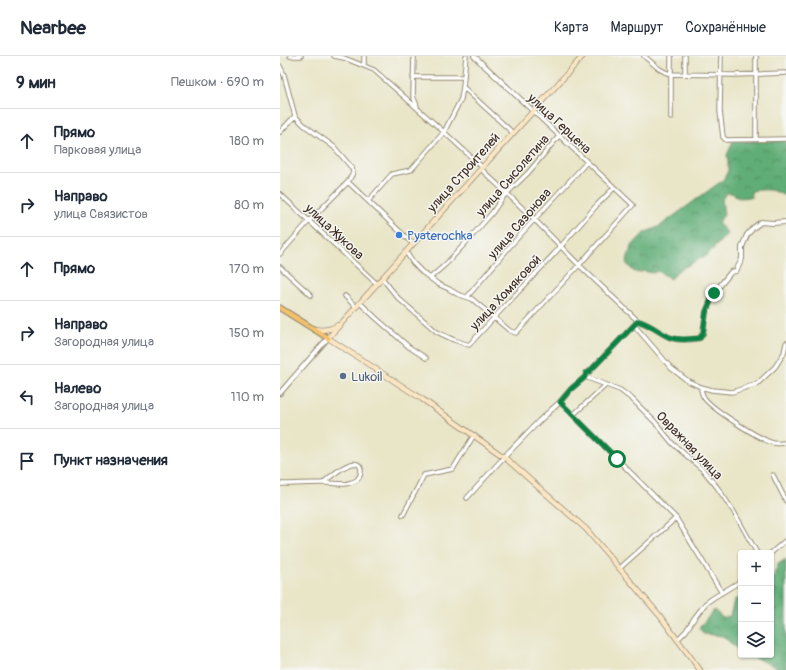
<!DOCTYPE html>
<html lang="ru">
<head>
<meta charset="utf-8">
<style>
  body { margin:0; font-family:Pangolin,sans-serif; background:#f6f6f7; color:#1f2937 }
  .controls { position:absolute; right:12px; bottom:12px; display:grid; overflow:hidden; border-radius:4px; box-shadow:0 1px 3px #0004 }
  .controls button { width:36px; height:36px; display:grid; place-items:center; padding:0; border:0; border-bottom:1px solid #e0e1e3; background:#fff; color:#1f2937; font:20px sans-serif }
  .stop { position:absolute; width:12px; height:12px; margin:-9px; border:3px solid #0b8043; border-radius:50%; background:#fff }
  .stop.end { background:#0b8043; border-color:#fff; box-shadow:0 1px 4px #0008 }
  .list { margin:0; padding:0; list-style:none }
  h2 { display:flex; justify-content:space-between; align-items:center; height:52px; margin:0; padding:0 16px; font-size:17px }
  h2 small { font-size:13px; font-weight:400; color:#747a83 }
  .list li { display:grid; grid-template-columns:26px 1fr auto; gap:12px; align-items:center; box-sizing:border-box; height:64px; padding:0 16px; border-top:1px solid #e0e1e3 }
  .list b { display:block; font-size:15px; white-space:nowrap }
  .list p { margin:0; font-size:13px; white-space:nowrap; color:#747a83 }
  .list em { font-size:13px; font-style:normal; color:#747a83 }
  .icon { flex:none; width:22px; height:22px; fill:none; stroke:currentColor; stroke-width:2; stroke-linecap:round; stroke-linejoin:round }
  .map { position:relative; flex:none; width:506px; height:614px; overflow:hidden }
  header { display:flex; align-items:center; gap:24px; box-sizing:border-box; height:56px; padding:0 20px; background:#fff; border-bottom:1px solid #e0e1e3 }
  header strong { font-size:19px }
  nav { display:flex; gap:22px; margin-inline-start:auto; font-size:14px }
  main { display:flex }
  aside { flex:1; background:#fff }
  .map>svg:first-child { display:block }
</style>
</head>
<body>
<header>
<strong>Nearbee</strong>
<nav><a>Карта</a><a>Маршрут</a><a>Сохранённые</a></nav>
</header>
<main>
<aside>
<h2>9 мин<small>Пешком · 690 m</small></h2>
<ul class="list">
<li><svg class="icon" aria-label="ahead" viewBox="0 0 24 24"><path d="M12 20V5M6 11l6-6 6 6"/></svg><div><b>Прямо</b><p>Парковая улица</p></div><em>180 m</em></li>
<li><svg class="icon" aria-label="right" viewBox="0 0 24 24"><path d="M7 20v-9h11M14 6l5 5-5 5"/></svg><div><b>Направо</b><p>улица Связистов</p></div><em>80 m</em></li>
<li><svg class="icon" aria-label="ahead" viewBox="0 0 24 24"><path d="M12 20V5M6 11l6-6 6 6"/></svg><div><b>Прямо</b></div><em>170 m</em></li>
<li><svg class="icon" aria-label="right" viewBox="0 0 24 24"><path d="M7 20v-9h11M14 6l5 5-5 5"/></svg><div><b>Направо</b><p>Загородная улица</p></div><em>150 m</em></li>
<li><svg class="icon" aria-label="left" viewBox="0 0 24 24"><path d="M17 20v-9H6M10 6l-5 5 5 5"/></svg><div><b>Налево</b><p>Загородная улица</p></div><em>110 m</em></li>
<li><svg class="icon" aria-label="arrive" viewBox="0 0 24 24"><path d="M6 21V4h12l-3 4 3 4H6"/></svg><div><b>Пункт назначения</b></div></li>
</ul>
</aside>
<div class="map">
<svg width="506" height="614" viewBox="0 0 506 614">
  <defs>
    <pattern id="forest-crowns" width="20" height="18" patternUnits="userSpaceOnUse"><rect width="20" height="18" fill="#61ad77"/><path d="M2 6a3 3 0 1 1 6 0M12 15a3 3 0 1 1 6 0" fill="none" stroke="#518d61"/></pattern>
  </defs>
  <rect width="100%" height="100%" fill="#f6f6f2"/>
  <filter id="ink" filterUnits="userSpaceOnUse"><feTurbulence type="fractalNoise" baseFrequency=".025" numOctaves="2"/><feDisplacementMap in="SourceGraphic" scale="8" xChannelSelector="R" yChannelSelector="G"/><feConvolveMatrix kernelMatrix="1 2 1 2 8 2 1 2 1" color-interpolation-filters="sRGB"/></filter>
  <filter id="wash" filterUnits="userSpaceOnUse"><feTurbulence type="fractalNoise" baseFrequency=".012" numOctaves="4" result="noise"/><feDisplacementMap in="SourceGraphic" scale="16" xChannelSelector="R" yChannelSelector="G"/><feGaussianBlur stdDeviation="0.9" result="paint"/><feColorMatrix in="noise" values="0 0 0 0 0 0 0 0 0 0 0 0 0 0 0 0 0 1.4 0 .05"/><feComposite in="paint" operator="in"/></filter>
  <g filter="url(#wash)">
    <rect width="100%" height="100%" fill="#e9e5c7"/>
    <!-- forest -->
    <path fill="url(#forest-crowns)" stroke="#4e6c4a" d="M453,85H506V140C501,139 499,136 494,135C487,133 479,134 471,135L472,141L459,142L452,137H446L442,143L444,159L438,167L448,177L427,199L397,215L391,223L378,215L373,217L364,215L358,217L353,215L346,207L351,191L364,177L380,170L443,124L448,115V105L447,99Z
      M506,503V614H502L469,599H491V527L498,508Z
      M461,541V595L457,593L443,580L424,578L419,572L434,554L443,562L450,560L454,544Z"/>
  </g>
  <g filter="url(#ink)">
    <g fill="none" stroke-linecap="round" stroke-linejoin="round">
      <defs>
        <path id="minor" d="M10,0H21
          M54,0L64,2L94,14L164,76L202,111
          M84,0V9
          M134,0L133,40L137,50
          M364,0C373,7 380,16 391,18L454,19L506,17
          M391,0V62
          M441,0L440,55L443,81L446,84L506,83
          M0,10L4,19L15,60L24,69L54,91L72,112L73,117L68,126L29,165L0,198
          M405,18V0
          M133,21H184
          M183,31L233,77
          M0,76L15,60
          M476,83V0
          M201,113L254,163L299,209L358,265
          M68,126L133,188
          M0,138L97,228
          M88,145L112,118L131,114L164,76L181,43L183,31L186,0
          M126,196L133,207L142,216L158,228L169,233L177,238L192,243L230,275L236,277L299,209L353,149L253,55
          M0,211L31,239
          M102,222L118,242L157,276L174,284L189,289L224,251L274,198L317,149L334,132
          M150,222L166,208L191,181L212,157L223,141L248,117L279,80
          M65,240L76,251
          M187,241L231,189L307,106
          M80,247L96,262L129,291L146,302
          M354,269L391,312L408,325L421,331C421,335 422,339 425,343C434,354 479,383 493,387C497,388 502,387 506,387
          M305,321L340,334L352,343L375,366L393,388L423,414L437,431L454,456L477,497
          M421,331L432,334L452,336L477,328L495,311L504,297L506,287
          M280,346L396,462L442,537
          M293,359L326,329
          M493,419L506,445
          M0,428C15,428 29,427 44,427C51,427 58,428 65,428C69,427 74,426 77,424C83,417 83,405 71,408C61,411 51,420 43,427
          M187,442L224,401
          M123,459L144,419L173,413L194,379
          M491,497L506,484
          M340,512L396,462
          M398,583L406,575L415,561L426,547L433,542L461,525"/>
        <path id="tertiary" d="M194,0L253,55
          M0,337L48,282
          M224,401L259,365L280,346L291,333L305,321L306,317L309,316L358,265C370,268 378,276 389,281C398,285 410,284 420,282L423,277L426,256L434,237L451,216L456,215L462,203V191L467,179L473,172L481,166L493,167L506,166"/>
        <path id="secondary" d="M303,0L48,282L142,343L224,401L306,473L380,560L420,614
          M34,273C43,275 50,274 58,269"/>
        <path id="primary" d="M0,252L48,282"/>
      </defs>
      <!-- minor casing -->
      <use href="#minor" stroke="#928872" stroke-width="5.5"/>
      <!-- tertiary casing -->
      <use href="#tertiary" stroke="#928872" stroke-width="6"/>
      <!-- secondary casing -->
      <use href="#secondary" stroke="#928872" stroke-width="6"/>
      <!-- primary casing -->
      <use href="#primary" stroke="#928872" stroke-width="7"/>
      <!-- minor -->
      <use href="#minor" stroke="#fff" stroke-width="3.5"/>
      <!-- tertiary -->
      <use href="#tertiary" stroke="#fff" stroke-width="4"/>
      <!-- secondary -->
      <use href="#secondary" stroke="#fbe6c4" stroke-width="4.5"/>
      <!-- primary -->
      <use href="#primary" stroke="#f4c16b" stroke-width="5"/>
    </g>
  </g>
  <g fill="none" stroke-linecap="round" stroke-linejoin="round" filter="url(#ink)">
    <!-- route -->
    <path stroke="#0b8043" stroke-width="5" d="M337,403L280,346L291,333L305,321L306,317L309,316L358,265C370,268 378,276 389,281C398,285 410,283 420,282L423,277L426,256L434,237"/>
  </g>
  <!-- markers -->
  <circle fill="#3f7fe0" stroke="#f6f6f2" stroke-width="1.5" cx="119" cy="179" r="4"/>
  <circle fill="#5c6f8a" stroke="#f6f6f2" stroke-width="1.5" cx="63" cy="320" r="4"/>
  <g text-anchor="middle" stroke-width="3" stroke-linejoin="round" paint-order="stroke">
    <!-- street labels -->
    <g font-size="13" fill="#3b2a1e" stroke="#f6f6f2">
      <text transform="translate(280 67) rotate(43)" y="5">улица Герцена</text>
      <text transform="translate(183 116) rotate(-48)" y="5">улица Строителей</text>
      <text transform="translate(232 119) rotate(-49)" y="5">улица Сысолетина</text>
      <text transform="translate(239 167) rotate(-49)" y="5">улица Сазонова</text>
      <text transform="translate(55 175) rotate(43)" y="5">улица Жукова</text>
      <text transform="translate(225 236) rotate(-47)" y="5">улица Хомяковой</text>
      <text transform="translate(410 389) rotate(46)" y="5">Овражная улица</text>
    </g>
    <!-- shop labels -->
    <g font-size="13" fill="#366cbe" stroke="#f6f6f2" text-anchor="start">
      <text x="127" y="184">Pyaterochka</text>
    </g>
    <!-- service labels -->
    <g font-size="13" fill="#4e5e75" stroke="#f6f6f2" text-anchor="start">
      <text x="71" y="325">Lukoil</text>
    </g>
  </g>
</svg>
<div class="controls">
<button>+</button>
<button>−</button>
<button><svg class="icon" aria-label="layers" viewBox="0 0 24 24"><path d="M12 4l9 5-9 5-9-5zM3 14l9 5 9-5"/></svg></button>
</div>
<div class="stop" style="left:337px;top:403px"></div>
<div class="stop end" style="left:434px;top:237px"></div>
</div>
</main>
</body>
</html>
